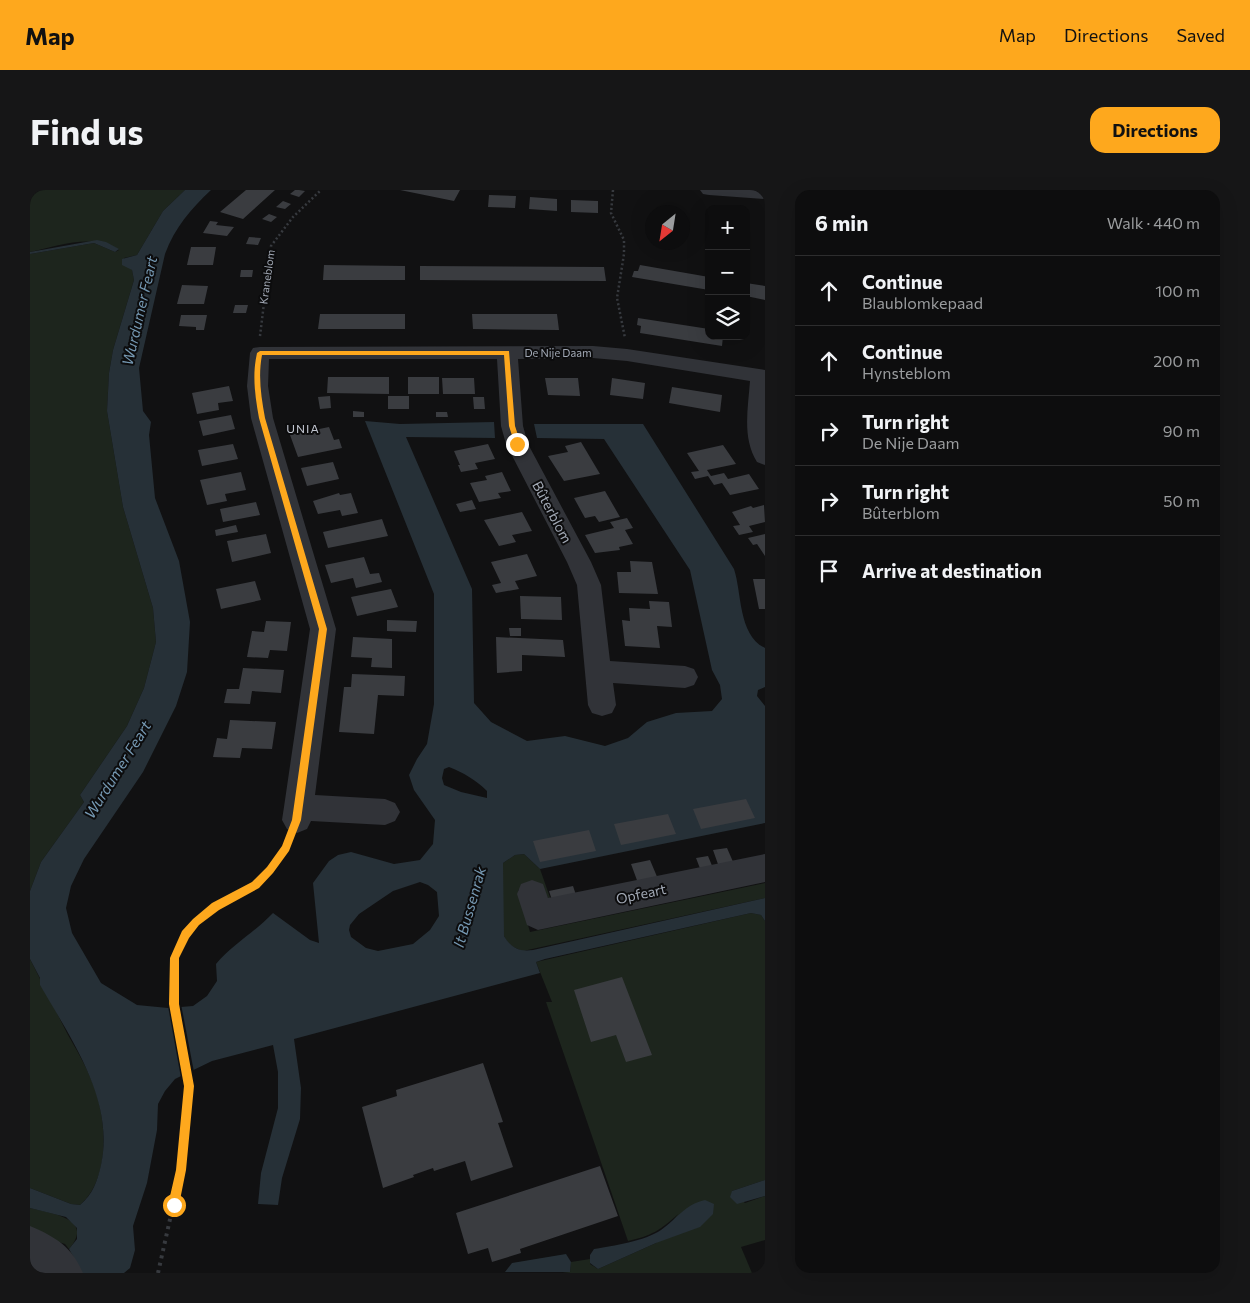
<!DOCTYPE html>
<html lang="en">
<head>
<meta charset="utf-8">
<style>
  body { margin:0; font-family:Commissioner,sans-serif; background:#161617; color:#f1f3f6 }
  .controls { position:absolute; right:15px; top:15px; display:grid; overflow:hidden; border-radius:10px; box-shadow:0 5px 20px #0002 }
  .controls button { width:45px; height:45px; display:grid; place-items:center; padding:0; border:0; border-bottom:1px solid #2d2d2e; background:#0d0d0e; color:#f1f3f6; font:25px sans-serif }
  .compass { position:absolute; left:615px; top:15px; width:45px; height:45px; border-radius:50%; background:#0d0d0e; box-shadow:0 5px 20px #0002; rotate:210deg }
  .stop { position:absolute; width:15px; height:15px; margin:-11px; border:4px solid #fea81d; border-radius:50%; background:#fff }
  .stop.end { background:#fea81d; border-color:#fff; box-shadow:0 1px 5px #0008 }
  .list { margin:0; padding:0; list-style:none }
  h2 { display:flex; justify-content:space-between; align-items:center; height:65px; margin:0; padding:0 20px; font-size:21px }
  h2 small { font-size:16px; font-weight:400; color:#9a9c9e }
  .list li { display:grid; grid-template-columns:32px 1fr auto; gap:15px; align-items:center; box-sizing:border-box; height:70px; padding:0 20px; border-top:1px solid #2d2d2e }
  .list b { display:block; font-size:19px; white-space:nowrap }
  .list p { margin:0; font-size:16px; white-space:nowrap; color:#9a9c9e }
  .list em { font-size:16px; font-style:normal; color:#9a9c9e }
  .icon { flex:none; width:28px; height:28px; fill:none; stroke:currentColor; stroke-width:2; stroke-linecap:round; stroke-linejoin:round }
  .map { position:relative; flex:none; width:735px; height:1083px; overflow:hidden; border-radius:15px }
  header { display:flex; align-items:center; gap:30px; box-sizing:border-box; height:70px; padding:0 25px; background:#fea81d; color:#111 }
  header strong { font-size:24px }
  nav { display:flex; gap:28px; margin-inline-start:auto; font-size:18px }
  .intro { display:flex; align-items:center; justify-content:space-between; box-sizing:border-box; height:120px; padding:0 30px }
  h1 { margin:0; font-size:35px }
  .button { padding:12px 22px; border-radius:15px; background:#fea81d; color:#111; font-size:18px; font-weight:700 }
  main { display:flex; gap:30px; padding:0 30px }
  aside { flex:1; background:#0d0d0e; border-radius:15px; box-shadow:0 5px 20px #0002 }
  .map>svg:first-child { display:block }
</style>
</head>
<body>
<header>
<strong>Map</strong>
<nav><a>Map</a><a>Directions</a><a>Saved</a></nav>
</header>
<div class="intro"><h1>Find us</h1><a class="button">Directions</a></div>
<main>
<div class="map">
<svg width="735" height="1083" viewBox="0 0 735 1083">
  <rect width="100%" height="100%" fill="#111112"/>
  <!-- green -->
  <path fill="#1d251d" d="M0,0H155L133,21L107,65L94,68L97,76L102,80L104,90L83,160L79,183L77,221L93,317L123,418L126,452L114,498L97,536L50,605L54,612L11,672L0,701V64L64,53L85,62L89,60C63,43 28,56 0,62Z
    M494,664L510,679L523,716L510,695L488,700L500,742L735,693V708L493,761C486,759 478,755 475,748C468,733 473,690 473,673L485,665Z
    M721,723L731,725L735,731V990L702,1001L715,1013L735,1006V1050L711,1057L722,1083H532L540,1082L541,1072L560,1069V1074L568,1079L626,1053L648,1024C631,1040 621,1046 598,1051L516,812H522L506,772Z
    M0,769C13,794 25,820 38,845C46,859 55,874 61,889C77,925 82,987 50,1015L41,1014L0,998Z
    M0,1018C22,1024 65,1028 39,1059L35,1054L0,1043Z"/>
  <!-- water -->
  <path fill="#263037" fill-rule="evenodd" d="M155,0H181C161,19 145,37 135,64L109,178L113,221L121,232L119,245L125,308L149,371L160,432L157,482L146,516L113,582L54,669L41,696L36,718L42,743L71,793L107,815L138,818L163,816L177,806L187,791L186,774C203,754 225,742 243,723L280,750L289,753L283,693L299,671L308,665L321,662L364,674L390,670L403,654L405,630L384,600L379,585L387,569L397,554L404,514V404L335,231L370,234L464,232L465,248L376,247L442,399L444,513L461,532L497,551L535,546L575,556L598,548L617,532L646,523L682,521L692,509L690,495L682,480L660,380L574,249L507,248L504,234H613L704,379C712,403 708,445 735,458V497L728,500L727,506L735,516V633L510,679L494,664L485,665L473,673L474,746C481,758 489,762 503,760L735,708V731L731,725L721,723L515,769L506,772L510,783L264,849L271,898L270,929L252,988L248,1015L228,1014L231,983L248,918V882L243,855L182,871L145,889L135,901L128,914L127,940L117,993L103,1036L105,1060L100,1078L94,1083H30L44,1068L39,1059L47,1049V1038L36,1027L0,1018V998L41,1014L50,1015C63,1004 67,992 71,975C85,910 41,849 10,795V788L0,769V701L11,672L54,612L50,605L97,536L114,498L126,452L123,418L93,317L77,221L79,183L83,160L104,90L102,80L92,75V69L107,65L133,21ZM419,577C434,583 446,590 457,601V608L431,602L414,595L412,588L414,579ZM390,692L398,695L407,702L409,726L400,740L383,754L348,761L336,758L321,747L319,740L320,735L329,724L363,701Z
    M67,50L76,52L89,59L85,62L64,53L0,64V62Z
    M735,990V1006L707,1014L700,1007L702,1001Z
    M675,1010L684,1014L683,1024L670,1037L626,1053L568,1079L560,1073V1065L564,1059C583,1056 615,1051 631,1040C648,1028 654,1015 675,1010Z
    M536,1064L541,1072L540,1082H475L482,1073Z"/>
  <!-- pier -->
  <path fill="#111112" d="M151,814L164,882L151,888L138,816Z"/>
  <!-- building -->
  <path fill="#3a3c40" d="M216,0H245L213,29L190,22Z
    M265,0H269L275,1L269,7L260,4Z
    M370,0H430L424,11Z
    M459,5L486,6L485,18L458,17Z
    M500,7L527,9V21L499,19Z
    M541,10L568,11V23L541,22Z
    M253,11L261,14L255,19L246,17Z
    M239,24L247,27L241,32L232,29Z
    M180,31L188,32L186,35L204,37L197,46L173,43Z
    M219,47L231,48L228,55L216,54Z
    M161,57H186L183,75H157Z
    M294,75L375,76V90H293Z
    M610,75L679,87V100L602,87L604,81H608Z
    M390,76L574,77L576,91L390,90Z
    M211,80H223L222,87H210Z
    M716,93L735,96V110L716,106Z
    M152,95L178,96L174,114H147Z
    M205,115H218L216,123H203Z
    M290,124H375V139H288Z
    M442,124H527L529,140L443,139Z
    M151,125H177L174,140H166V137L149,136Z
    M608,128L679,139V146H693L692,156L610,143L611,136L607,135Z
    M298,187H359V204L297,203Z
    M378,187H409V204H378Z
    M412,188H444L445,204H413Z
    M515,188H548L550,206L518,205Z
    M582,188L615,193L613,209L580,205Z
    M199,196L203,211L188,213L189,220L167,224L162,203Z
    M642,197L692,205L690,222L639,213Z
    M300,206L301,218L290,219L288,207Z
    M358,206H379V219H358Z
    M443,207H454L455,219H444Z
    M323,221L334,222V227H323Z
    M406,222H417L418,227H406Z
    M201,225L205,239L173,246L169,231Z
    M299,237L304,250L309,249L312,258L268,267L260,245Z
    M551,252L570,284L534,291L518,266L538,262L535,256Z
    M203,254L208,269L172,276L168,260Z
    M458,254L465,269L445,273L448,279L431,282L428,275H430L424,261Z
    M693,255L706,274L677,280L681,286L694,283L698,289L719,284L729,299L700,305L692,293L684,295L678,286L665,289L661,282L669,281L657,263Z
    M303,272L309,289L277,296L271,278Z
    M211,282L216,300L195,304L197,311L177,315L170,290Z
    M472,282L481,301L468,303L471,308L449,312L440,293L457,290L455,286Z
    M575,301L590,327L569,332L565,326L555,328L544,308Z
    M309,303L310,305L321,303L328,323L312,326L310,320L288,324L283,311Z
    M442,310L446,319L430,322L426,314Z
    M226,312L230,325L193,332L190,319Z
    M734,315L735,332L719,336L723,342L709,345L703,336L710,335L702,322L721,316L723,318Z
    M492,322L502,341L482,345L486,352L469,356L454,330Z
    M597,328L603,338L595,340L603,354L589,357L590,360L565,363L555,345L584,338L580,332Z
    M352,329L358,346L298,358L293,342Z
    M206,335L208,342L186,346L185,340Z
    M236,344L241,363L202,372L197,351Z
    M735,344V366L727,354L723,355L718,348Z
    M497,364L507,386L485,391L489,399L466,403L462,395L471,393L461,372Z
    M334,367L340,384L349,383L352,392L326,398L323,388L301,393L295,375Z
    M600,371L622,372L628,404L589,403L587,382H601Z
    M723,389H735V419H729Z
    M225,391L231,410L191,419L186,399Z
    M361,399L368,417L327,426L321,407Z
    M490,406L531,407L532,430L491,429Z
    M619,411L639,412L642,437L627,436L630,458L595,456L592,430L600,431L599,418L620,419Z
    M357,430L387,431L386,442L357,441Z
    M236,431L261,432L257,461L240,460L238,468L217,467L222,441L234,442Z
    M479,438H491V446H480Z
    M323,447L362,449V478L341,477L342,468L321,467Z
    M466,447L533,450L535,467L492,465V481L467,483Z
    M213,478L254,480L251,503L222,501L220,514L194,513L197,499H209Z
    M322,484L375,486L374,506L348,505L344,544L309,542L314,497H321Z
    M200,530L246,532L242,559L212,558L210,568L183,567L187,548L197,549Z
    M716,609L725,628L671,639L663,619Z
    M638,624L646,644L591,655L584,634Z
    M559,640L566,661L510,672L503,651Z
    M697,658L704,674L689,677L683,660Z
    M678,666L683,678L671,681L666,668Z
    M620,670L628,689L608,693L601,674Z
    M543,696L547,708L523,713L519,701Z
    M592,787L622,865L596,872L586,845L561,852L544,800Z
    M453,873L473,932L468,933L483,977L441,991L435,971L404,981L403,978L383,985L384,987L353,998L332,917L367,906L366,900Z
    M570,976L588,1026L490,1059L491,1063L462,1072L458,1058L438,1064L426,1023Z"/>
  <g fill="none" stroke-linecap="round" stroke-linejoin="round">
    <!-- path-far1 -->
    <path stroke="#373a3f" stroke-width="2.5" stroke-dasharray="2 2.5" stroke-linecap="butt" d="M583,0L581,23L594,50V64L587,108L595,148
      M230,146L241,56L263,27L291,0"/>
    <!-- path -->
    <path stroke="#373a3f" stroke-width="4" stroke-dasharray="3 4.5" stroke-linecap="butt" d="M128,1083L151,980L159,896L144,813V768L155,744L166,732L186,716L225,695L240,680L256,658L258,652"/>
    <!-- minor -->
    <path fill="#313338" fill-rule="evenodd" d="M670,0H735V9L679,5L673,4Z
      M563,156L597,159L735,180V275L727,272C712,248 718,219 720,191L597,171L563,168L488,169L493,236L498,254L561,372L571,395L580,471L655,476L664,479L668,487L664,495L655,498L583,493L586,515L582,523L572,526L562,523L558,515L547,395L537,372L476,254L471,236L467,169H239L238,196L243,228L306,439L285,605L355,609L365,613L370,622L365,631L355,635L281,631L277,639L267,643L257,639L252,630L254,617L280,439L221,228L217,196L220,163L223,158L230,157Z
      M735,664V692L508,740L497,735L487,704L491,694L502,690L513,694L518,708Z
      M0,1036C26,1047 42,1057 53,1083H9L0,1075Z"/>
  </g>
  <!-- route -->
  <path fill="#fea81d" d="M230,161H479L485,236L491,254L485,255L479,236L474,165H232C228,186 231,206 235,228L297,439L271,630L259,661L243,683L229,698L189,720L169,735L159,748L149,768V814L164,896L156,980L149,1015L147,1019L144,1020L140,1019L138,1015L146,980L154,896L139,814L140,768L152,741L163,729L182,713L222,692L237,677L252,656L262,630L289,439L229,228C225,206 222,185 227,163Z"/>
  <g text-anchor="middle" stroke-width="4" stroke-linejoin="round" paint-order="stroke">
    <!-- far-street labels -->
    <g font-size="11" fill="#a1a8b4" stroke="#0c0c0d">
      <text transform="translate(237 87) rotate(-82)" y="4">Kraneblom</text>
      <text x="528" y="167">De Nije Daam</text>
    </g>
    <!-- far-neighbourhood labels -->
    <g font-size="12" letter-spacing="1" fill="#c2c6d0" stroke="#0c0c0d">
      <text x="273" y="243">UNIA</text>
    </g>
    <!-- street labels -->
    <g font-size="14" fill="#a1a8b4" stroke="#0c0c0d">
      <text transform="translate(522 322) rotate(62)" y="5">Bûterblom</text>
      <text transform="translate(611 704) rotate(-12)" y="5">Opfeart</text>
    </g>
    <!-- water labels -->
    <g font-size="15" font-style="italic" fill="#7598b2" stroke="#0c0c0d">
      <text transform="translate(110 121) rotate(-77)" y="5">Wurdumer Feart</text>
      <text transform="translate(88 580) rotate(-58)" y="5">Wurdumer Feart</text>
      <text transform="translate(440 717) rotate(-74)" y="5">It Bussenrak</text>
    </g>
  </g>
</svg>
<div class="controls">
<button>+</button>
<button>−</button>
<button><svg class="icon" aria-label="layers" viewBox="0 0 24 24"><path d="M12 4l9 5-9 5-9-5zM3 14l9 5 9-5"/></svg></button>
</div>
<svg class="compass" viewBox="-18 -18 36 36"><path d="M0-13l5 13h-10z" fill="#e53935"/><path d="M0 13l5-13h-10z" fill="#9a9c9e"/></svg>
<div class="stop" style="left:144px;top:1015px"></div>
<div class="stop end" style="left:487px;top:254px"></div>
</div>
<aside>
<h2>6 min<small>Walk · 440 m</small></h2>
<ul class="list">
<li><svg class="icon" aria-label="ahead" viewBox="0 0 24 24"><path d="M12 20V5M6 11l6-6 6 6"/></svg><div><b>Continue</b><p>Blaublomkepaad</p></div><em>100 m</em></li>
<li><svg class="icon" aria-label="ahead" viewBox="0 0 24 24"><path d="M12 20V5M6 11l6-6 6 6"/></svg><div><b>Continue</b><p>Hynsteblom</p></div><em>200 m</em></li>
<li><svg class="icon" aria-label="right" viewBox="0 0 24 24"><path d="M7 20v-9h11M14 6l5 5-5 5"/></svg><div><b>Turn right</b><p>De Nije Daam</p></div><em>90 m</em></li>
<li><svg class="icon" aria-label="right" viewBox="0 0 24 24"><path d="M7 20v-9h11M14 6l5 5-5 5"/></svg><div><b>Turn right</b><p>Bûterblom</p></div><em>50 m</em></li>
<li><svg class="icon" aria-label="arrive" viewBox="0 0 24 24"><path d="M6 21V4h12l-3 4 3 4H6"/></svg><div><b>Arrive at destination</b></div></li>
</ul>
</aside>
</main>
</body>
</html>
